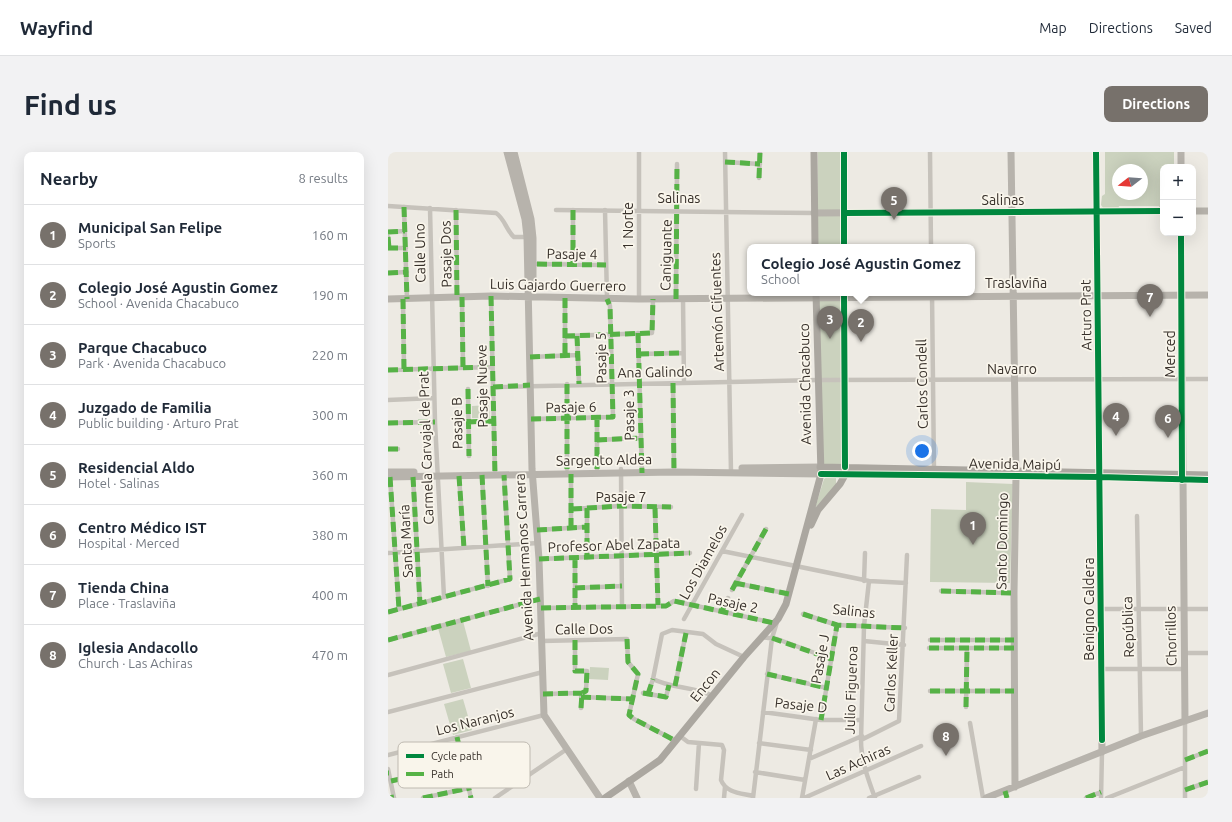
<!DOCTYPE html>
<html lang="en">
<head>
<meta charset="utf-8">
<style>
  body { margin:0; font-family:Ubuntu,sans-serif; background:#f2f2f3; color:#1f2937 }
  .controls { position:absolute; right:12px; top:12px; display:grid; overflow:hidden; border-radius:8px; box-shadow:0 4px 16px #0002 }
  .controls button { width:36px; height:36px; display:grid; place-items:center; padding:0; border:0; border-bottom:1px solid #e0e1e3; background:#fff; color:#1f2937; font:20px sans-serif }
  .compass { position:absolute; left:724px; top:12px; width:36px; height:36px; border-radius:50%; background:#fff; box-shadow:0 4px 16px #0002; rotate:253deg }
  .you { position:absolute; left:534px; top:299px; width:14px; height:14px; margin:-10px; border:3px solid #fff; border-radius:50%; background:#1a73e8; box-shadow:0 0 0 6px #1a73e833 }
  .badge { display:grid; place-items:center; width:26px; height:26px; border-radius:50%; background:#77716b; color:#fff; font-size:13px; font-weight:700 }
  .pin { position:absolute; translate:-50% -33px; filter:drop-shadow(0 1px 2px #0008) }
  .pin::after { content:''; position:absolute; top:21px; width:14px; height:12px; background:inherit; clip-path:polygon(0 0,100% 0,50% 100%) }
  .popup { position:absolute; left:359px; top:92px; width:228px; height:52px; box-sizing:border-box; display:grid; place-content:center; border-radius:8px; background:#fff; filter:drop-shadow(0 1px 3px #0005); font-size:13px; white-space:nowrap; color:#747a83 }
  .popup b { font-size:15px; color:#1f2937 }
  .popup::after { content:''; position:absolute; left:50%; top:100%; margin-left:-8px; border:8px solid transparent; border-top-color:#fff }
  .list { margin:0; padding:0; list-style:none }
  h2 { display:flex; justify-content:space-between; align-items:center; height:52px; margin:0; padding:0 16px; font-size:17px }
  h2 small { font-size:13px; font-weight:400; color:#747a83 }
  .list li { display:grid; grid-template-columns:26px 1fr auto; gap:12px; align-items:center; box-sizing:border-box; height:60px; padding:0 16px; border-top:1px solid #e0e1e3 }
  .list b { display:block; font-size:15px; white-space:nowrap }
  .list p { margin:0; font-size:13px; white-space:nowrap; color:#747a83 }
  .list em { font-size:13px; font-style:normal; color:#747a83 }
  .map { position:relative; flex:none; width:820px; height:646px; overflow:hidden; border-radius:8px }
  header { display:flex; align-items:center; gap:24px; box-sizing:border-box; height:56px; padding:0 20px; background:#fff; border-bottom:1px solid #e0e1e3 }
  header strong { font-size:19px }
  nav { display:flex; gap:22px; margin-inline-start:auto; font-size:14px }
  .intro { display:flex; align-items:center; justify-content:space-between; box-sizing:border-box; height:96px; padding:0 24px }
  h1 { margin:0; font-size:28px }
  .button { padding:10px 18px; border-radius:8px; background:#77716b; color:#fff; font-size:14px; font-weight:700 }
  main { display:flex; gap:24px; padding:0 24px }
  aside { flex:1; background:#fff; border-radius:8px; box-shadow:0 4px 16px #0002 }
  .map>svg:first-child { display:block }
</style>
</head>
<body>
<header>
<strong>Wayfind</strong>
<nav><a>Map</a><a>Directions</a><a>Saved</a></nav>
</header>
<div class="intro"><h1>Find us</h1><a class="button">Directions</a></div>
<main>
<aside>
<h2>Nearby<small>8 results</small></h2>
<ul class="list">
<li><span class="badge">1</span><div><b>Municipal San Felipe</b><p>Sports</p></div><em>160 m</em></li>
<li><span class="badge">2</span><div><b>Colegio José Agustin Gomez</b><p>School · Avenida Chacabuco</p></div><em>190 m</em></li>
<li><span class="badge">3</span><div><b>Parque Chacabuco</b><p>Park · Avenida Chacabuco</p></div><em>220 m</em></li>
<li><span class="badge">4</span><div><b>Juzgado de Familia</b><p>Public building · Arturo Prat</p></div><em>300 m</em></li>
<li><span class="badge">5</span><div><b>Residencial Aldo</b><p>Hotel · Salinas</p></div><em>360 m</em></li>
<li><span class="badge">6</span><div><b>Centro Médico IST</b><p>Hospital · Merced</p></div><em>380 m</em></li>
<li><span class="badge">7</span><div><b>Tienda China</b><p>Place · Traslaviña</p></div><em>400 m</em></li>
<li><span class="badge">8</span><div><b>Iglesia Andacollo</b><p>Church · Las Achiras</p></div><em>470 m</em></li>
</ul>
</aside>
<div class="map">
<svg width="820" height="646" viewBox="0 0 820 646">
  <rect width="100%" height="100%" fill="#edeae3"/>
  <!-- green -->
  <path fill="#cbd2be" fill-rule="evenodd" d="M430,0H453V95H429Z
    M717,0H786V15H775V58L772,57L771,54H731L730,58L716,57L713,53L714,44L717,42ZM730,18H754V42H730Z
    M429,141H453L456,312L434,313Z
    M101,253L102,266H84V254Z
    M439,325H448V333L427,356L436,327Z
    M578,330L625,332L622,431L542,430L543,357L578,358Z
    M75,469L83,499L58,505L50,476Z
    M75,507L83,536L63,541L55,512Z
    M202,515L221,516L220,528L201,527Z
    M75,547L84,578L65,583L56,552Z"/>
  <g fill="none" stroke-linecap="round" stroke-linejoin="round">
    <!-- street -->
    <path stroke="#c6c2bb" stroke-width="4.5" d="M337,0L343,320
      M542,0L543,95
      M337,10L372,12
      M371,26L372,0
      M0,54L108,61C117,67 118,78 126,85H139
      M16,55L19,147
      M42,56L47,270L56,445
      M68,58L69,145
      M168,58L426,61
      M185,58V113
      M0,80L17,79
      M0,85L1,96
      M0,96H18
      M149,112L218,113
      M0,121L19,120
      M544,141L546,319
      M103,144L107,323
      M74,145L75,216
      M177,146V204
      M15,147L16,218
      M251,147V0
      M288,147L289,12
      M295,147L296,231
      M250,181L254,321
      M177,184L264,181L265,147
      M189,184L191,232
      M251,202L295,201
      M142,205L190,203
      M0,218L104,215
      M285,231L286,320
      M179,232V317
      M105,235L429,228L820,227
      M80,237L81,304
      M0,248L46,246
      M209,265V317
      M143,267L225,265L222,154L219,147L217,58
      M80,270L105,269
      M0,271L47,270
      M209,288L252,286
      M0,297H10
      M233,317L234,454
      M94,323L100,434
      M71,324L76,396
      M2,325L11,457
      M25,325L32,452
      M199,356V406
      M267,356L270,453
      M184,357L233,354L283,355
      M749,364L753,584
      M183,376V322
      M149,378L198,375
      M334,399L481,429L518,431
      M0,401L150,391
      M187,406V455
      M151,407L302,401
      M476,429L477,401
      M481,429L476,474L473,588C473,608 480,627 487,646
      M347,431L401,442
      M187,436L234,434
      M344,438L378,377
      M553,439L626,441
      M153,456L278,454L286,449L386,471
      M713,457H820
      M334,459L340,446
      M0,460L122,427L116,323
      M415,462L449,473L517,476
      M296,467L354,363
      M373,485L389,487L443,507
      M0,488L152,447
      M187,488V519H199L198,539L194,541
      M542,488H626
      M154,489L239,487L240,510L250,522L241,563L246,567L288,589
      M476,489L516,493
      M541,496H626
      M796,501H820
      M713,517H796
      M379,522L439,536
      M0,523L154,481
      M287,534L298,481
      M542,539H626
      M255,541L278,545L281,533
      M155,542L194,541
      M260,542L265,527
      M325,544C306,534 284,537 265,527L274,482L284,478L315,482L328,492L356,505
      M193,545L245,547
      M578,555L579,496
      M193,556L194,543
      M0,560L155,520
      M375,560L433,568H472
      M433,568L449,473
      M582,571L595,646
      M292,584L300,590L334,593L336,598L333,628C338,641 353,641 365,644
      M69,585L83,646
      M473,588L511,569L519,403
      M371,591L423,598
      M0,603L156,563
      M421,607L474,584
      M797,608L820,599
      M114,609L122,635
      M0,617L6,646
      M367,620L417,628
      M3,629L75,613
      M308,637L311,591
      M797,638L820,630
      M617,639L619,646
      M35,646L81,636
      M107,646L179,597
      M336,646L337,635
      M365,646L384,486L389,470
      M414,646L428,567
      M416,646L533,594
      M481,646L531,625
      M698,646L713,640
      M713,646L714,600
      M719,646L797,615
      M797,646V569"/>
    <!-- secondary -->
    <path stroke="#b7b3ac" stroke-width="7" d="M119,0L137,67L139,85L144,317L151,407L156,563L212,646
      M126,0L143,67L145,86V137L141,145
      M623,0L628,324L626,441L627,635
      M708,0L714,600
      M793,0V15
      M805,59H820
      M426,61L775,59
      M793,81L797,569
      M0,147L103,144L251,147L820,143
      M354,316L432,315
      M0,320H26
      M0,325L286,320L433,322
      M241,629L249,646
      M598,646L753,584L820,561"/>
    <!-- primary -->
    <path stroke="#aba7a0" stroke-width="7" d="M426,0L427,95
      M456,0V95
      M456,141L457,320
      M432,315L820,323
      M433,322L712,325L820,328
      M423,373L430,358L452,332L457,323
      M217,646L272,608L356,505L390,467L398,452L433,322L428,141"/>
    <!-- quiet -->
    <path stroke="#56b246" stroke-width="5" stroke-dasharray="10 5" stroke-linecap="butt" d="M337,10L372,12
      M371,26L372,0
      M16,55L19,147
      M68,58L69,145
      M185,58V113
      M0,80L17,79
      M0,85L1,96
      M0,96H18
      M149,112L218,113
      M0,121L19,120
      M103,144L107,323
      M74,145L75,216
      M177,146V204
      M15,147L16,218
      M288,147L289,12
      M250,181L254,321
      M177,184L264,181L265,147
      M189,184L191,232
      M251,202L295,201
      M142,205L190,203
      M0,218L104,215
      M285,231L286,320
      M179,232V317
      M105,235L142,233
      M80,237L81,304
      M209,265V317
      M143,267L225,265L222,154L219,147
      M80,270L105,269
      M0,271L47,270
      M209,288L252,286
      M0,297H10
      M94,323L100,434
      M71,324L76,396
      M2,325L11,457
      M25,325L32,452
      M199,356V406
      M267,356L270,453
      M184,357L233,354L283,355
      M183,376V322
      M149,378L198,375
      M187,406V455
      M151,407L302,401
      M347,431L401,442
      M187,436L234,434
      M344,438L378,377
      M553,439L626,441
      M153,456L278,454L286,449L386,471
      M334,459L340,446
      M0,460L122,427L116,323
      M415,462L449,473L517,476
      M384,486L443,507
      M239,487L240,510L250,522L241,563L246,567L288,589
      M0,488L152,447
      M187,488V519H199L198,539L194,541
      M542,488H626
      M541,496H626
      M379,522L439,536
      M287,534L298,481
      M542,539H626
      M255,541L278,545L281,533
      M155,542L194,541
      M260,542L265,527
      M193,545L245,547
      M578,555L579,496
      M193,556L194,541
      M433,568L449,473
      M69,585L83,646
      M797,608L820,599
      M0,621H1
      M3,629L75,613
      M797,638L820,630
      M617,639L619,646
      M1,646L6,645
      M35,646L81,636
      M698,646L713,640"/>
    <defs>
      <path id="cycleway" d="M456,0V95
        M708,0L714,588
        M456,61L775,59
        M793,81L794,328
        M456,141L457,315
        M433,322L712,325L820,328"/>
    </defs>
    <!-- cycleway casing -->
    <use href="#cycleway" stroke="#f9f5eb" stroke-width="8"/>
    <!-- cycleway -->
    <use href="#cycleway" stroke="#00873e" stroke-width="6"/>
  </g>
  <g text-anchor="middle" stroke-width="3.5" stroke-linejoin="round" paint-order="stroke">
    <!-- street labels -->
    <g font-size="14" fill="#37302a" stroke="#f9f5eb">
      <text x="291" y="51">Salinas</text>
      <text x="615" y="53">Salinas</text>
      <text transform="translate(240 74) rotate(-90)" y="5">1 Norte</text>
      <text transform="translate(32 101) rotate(-91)" y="5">Calle Uno</text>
      <text transform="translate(58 102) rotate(-91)" y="5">Pasaje Dos</text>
      <text transform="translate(184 102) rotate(1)" y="5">Pasaje 4</text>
      <text transform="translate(278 103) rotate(-89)" y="5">Caniguante</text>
      <text x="628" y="136">Traslaviña</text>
      <text transform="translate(170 133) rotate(1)" y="5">Luis Gajardo Guerrero</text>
      <text transform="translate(329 160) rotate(-92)" y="5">Artemón Cifuentes</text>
      <text transform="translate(698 163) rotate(-91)" y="5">Arturo Prat</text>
      <text transform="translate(782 202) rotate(-90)" y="5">Merced</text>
      <text transform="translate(213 206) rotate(-91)" y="5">Pasaje 5</text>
      <text x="624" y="222">Navarro</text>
      <text transform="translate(267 220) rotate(-1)" y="5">Ana Galindo</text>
      <text transform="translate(417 232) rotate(-91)" y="5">Avenida Chacabuco</text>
      <text transform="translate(534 232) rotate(-91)" y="5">Carlos Condell</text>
      <text transform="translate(94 234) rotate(-91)" y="5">Pasaje Nueve</text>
      <text transform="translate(183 255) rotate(-1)" y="5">Pasaje 6</text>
      <text transform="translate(241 263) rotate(-91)" y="5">Pasaje 3</text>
      <text transform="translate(69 271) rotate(-91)" y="5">Pasaje B</text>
      <text transform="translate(38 296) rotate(-92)" y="5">Carmela Carvajal de Prat</text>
      <text transform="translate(216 308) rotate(-1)" y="5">Sargento Aldea</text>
      <text transform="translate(627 312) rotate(1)" y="5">Avenida Maipú</text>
      <text x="233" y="350">Pasaje 7</text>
      <text transform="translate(18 389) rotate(-93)" y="5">Santa María</text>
      <text transform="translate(614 389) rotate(-89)" y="5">Santo Domingo</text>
      <text transform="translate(226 393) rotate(-2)" y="5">Profesor Abel Zapata</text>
      <text transform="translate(136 405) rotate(-93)" y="5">Avenida Hermanos Carrera</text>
      <text transform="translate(315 410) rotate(-61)" y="5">Los Diamelos</text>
      <text transform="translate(345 451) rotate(12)" y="5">Pasaje 2</text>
      <text transform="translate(701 457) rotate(-90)" y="5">Benigno Caldera</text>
      <text transform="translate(466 459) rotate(6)" y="5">Salinas</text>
      <text transform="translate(740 475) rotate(-92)" y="5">República</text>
      <text transform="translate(196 477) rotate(-1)" y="5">Calle Dos</text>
      <text transform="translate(783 484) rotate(-91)" y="5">Chorrillos</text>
      <text transform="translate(432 507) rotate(-80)" y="5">Pasaje J</text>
      <text transform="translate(503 521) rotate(-87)" y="5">Carlos Keller</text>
      <text transform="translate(317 533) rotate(-51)" y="5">Encon</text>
      <text transform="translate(463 538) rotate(-88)" y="5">Julio Figueroa</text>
      <text transform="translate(413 553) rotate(6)" y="5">Pasaje D</text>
      <text transform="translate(87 569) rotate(-14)" y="5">Los Naranjos</text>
      <text transform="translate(470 610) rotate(-24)" y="5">Las Achiras</text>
    </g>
  </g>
  <!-- legend -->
  <rect x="10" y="590" width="132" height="46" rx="6" fill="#f9f5eb" stroke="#bfbab1" stroke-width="1"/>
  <rect x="18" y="602" width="18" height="4" fill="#00873e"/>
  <rect x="18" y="620" width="18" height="4" fill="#56b246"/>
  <g font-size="11" fill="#37302a">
    <text x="43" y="608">Cycle path</text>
    <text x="43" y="626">Path</text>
  </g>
</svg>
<div class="controls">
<button>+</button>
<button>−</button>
</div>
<svg class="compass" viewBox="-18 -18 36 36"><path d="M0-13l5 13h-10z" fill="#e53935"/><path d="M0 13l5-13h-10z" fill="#747a83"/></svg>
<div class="you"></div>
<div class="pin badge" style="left:585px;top:393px">1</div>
<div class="pin badge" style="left:473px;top:190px">2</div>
<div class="popup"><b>Colegio José Agustin Gomez</b>School</div>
<div class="pin badge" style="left:442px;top:187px">3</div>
<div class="pin badge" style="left:728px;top:284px">4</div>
<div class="pin badge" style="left:506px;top:68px">5</div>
<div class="pin badge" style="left:780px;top:286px">6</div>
<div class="pin badge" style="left:762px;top:165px">7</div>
<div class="pin badge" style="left:558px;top:604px">8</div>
</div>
</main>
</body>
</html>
